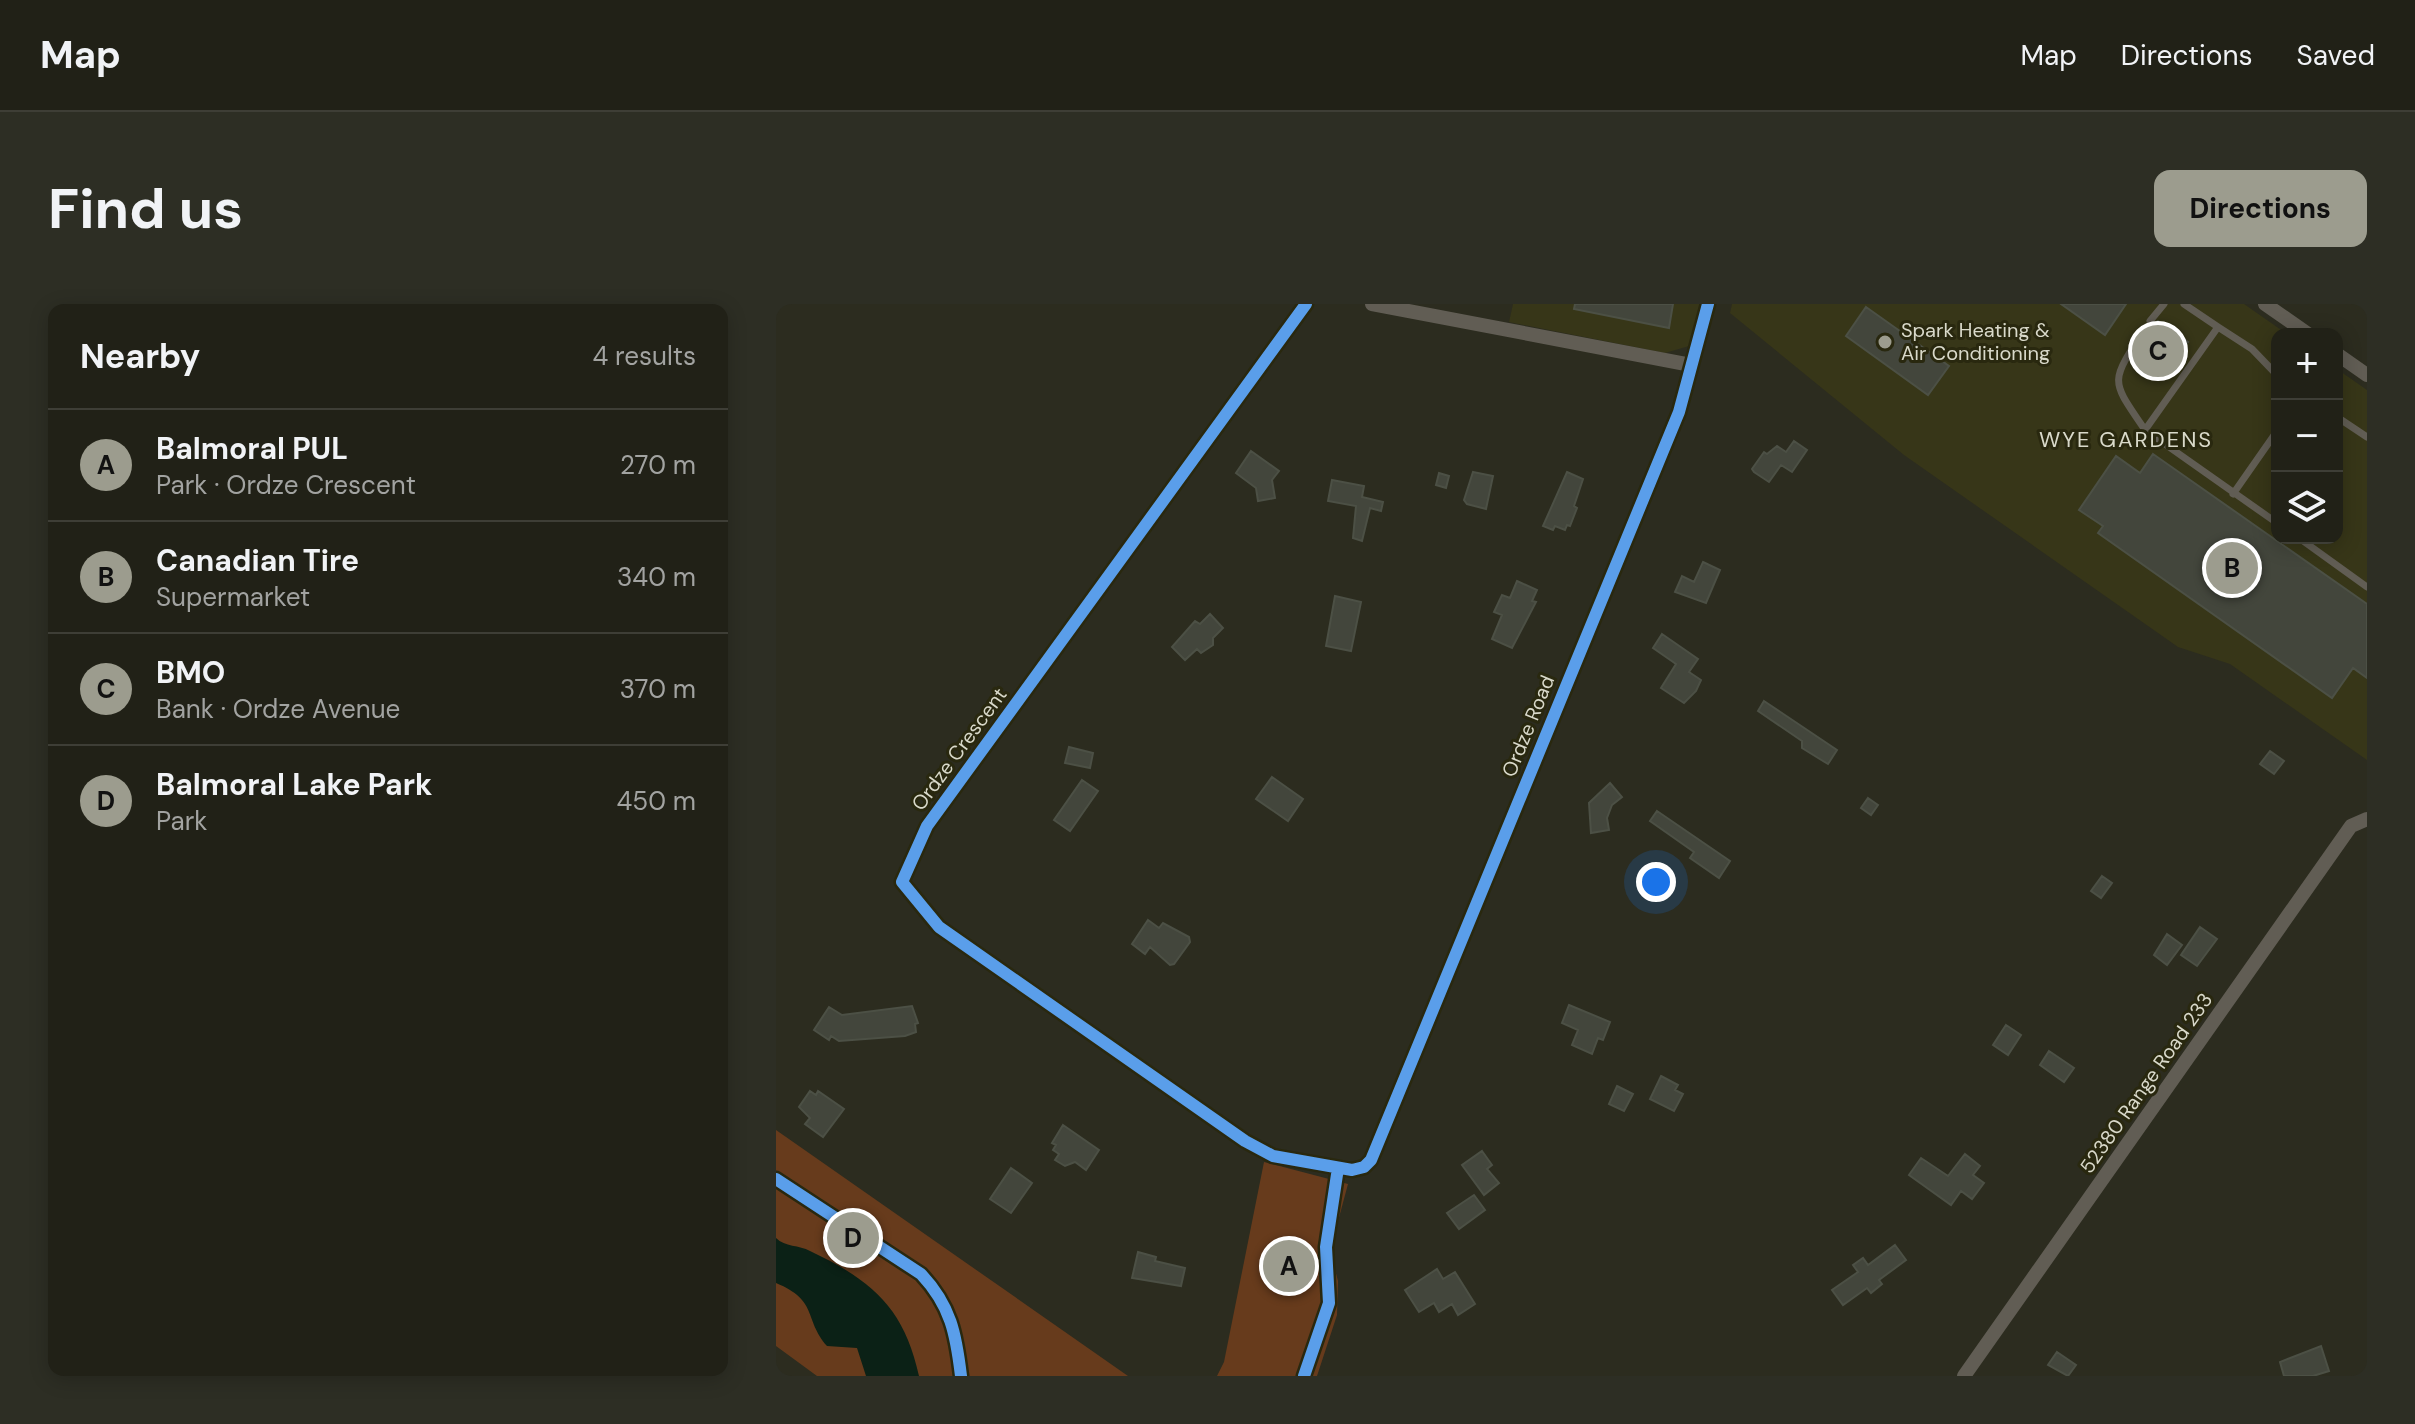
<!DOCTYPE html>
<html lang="en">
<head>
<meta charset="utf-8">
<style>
  body { margin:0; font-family:"DM Sans",sans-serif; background:#2d2e24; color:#f1f3f6 }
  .controls { position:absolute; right:24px; top:24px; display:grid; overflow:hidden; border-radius:16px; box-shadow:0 4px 20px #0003 }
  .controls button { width:72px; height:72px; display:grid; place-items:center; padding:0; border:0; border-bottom:2px solid #3e3e36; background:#212117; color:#f1f3f6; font:40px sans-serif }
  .you { position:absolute; left:880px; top:578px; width:28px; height:28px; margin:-20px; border:6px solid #fff; border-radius:50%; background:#1a73e8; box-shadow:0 0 0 12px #1a73e833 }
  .badge { display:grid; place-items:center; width:52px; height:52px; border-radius:50%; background:#9c9c8e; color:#111; font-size:26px; font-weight:700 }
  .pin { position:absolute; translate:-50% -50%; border:4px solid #fff; box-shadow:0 2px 8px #0006 }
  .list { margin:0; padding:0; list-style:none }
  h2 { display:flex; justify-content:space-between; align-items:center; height:104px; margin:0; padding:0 32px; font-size:34px }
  h2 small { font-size:26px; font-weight:400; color:#a2a3a1 }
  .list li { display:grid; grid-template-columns:52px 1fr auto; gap:24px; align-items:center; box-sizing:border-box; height:112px; padding:0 32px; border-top:2px solid #3e3e36 }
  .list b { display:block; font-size:30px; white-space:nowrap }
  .list p { margin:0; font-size:26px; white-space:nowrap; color:#a2a3a1 }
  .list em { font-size:26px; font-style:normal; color:#a2a3a1 }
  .icon { flex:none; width:44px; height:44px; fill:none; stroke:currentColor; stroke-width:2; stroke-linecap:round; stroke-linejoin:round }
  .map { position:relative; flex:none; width:1591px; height:1072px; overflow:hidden; border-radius:16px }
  header { display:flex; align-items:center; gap:48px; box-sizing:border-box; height:112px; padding:0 40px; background:#212117; border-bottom:2px solid #3e3e36 }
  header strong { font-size:38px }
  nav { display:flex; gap:44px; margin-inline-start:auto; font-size:28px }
  .intro { display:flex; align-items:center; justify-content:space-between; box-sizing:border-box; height:192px; padding:0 48px }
  h1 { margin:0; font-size:56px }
  .button { padding:20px 36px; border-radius:16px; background:#9c9c8e; color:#111; font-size:28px; font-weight:700 }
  main { display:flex; gap:48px; padding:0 48px }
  aside { flex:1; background:#212117; border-radius:16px; box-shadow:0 4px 20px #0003 }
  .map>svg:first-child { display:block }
</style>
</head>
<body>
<header>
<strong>Map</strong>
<nav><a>Map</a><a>Directions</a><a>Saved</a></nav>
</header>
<div class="intro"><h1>Find us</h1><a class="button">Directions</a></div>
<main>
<aside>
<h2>Nearby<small>4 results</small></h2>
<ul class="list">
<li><span class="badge">A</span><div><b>Balmoral PUL</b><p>Park · Ordze Crescent</p></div><em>270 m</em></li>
<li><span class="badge">B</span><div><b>Canadian Tire</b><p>Supermarket</p></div><em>340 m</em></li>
<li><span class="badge">C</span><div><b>BMO</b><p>Bank · Ordze Avenue</p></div><em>370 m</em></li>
<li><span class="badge">D</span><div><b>Balmoral Lake Park</b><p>Park</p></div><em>450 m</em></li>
</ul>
</aside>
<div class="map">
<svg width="1591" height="1072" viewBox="0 0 1591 1072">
  <rect width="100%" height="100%" fill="#2c2c1f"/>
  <!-- built -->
  <path fill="#373618" d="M737,0H927L913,42L889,49L733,18Z
    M956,0H1468L1511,30H1501V234H1561V65L1591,86V456L1454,360L1402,343L1128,151L954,9Z"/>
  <!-- green -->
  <path fill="#673b1c" d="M0,826L352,1072H41L0,1042Z
    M488,858L572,880L554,947L562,977L561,1011L541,1072H441L448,1058Z"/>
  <!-- water -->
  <path fill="#0b2116" d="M0,934C9,943 23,941 34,947C95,976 128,1003 143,1072H90L81,1044L51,1042C27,1014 43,997 0,979Z"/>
  <!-- building -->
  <path fill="#43463c" stroke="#4c5045" stroke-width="2" d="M799,0H897L893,24L798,5Z
    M1285,0H1350L1329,31Z
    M1090,3L1173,62L1152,91L1070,32Z
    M1382,17L1412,38L1382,76L1356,58L1373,31V23Z
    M1018,137L1031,146L1016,168L1005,161L993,178L978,168L976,165L988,148L991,150L1001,142L1010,148Z
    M475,147L503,167L496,176L499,194L482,197L480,184L460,169Z
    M1377,150L1591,300V374L1577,364L1556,394L1322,229L1327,222L1303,206L1340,152L1364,169Z
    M697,168L717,172L710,205L691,200L688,196Z
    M791,168L807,175L798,202L801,204L794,222L791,221L789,226L779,222L777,226L767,222Z
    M663,169L673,172L670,184L660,181Z
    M556,176L588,182L586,193L607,198L605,207L594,204L586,237L577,234L580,202L552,197Z
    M927,258L944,266L930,299L899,288L906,272L918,278Z
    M741,277L761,286L756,297L760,298L736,344L716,335L726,311L718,308L726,291L734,294Z
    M559,292L585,298L575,347L550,342Z
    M434,310L447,324L437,334V341L425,349L421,345L409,356L396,343L419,317L424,320Z
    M886,330L922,355L913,368L925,376L920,387L908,399L885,384L900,360L877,344Z
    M988,397L1061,446L1052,460L1026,444V437L982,407Z
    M293,443L317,449L314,464L289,459Z
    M1494,447L1508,457L1498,470L1484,460Z
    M496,473L527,495L512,517L480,495Z
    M306,476L322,487L294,527L278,516Z
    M834,479L846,493L836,501L831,514L833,526L815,529L813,499Z
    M1092,494L1102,501L1095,511L1085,504Z
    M881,507L954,557L943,574L914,554L918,548L874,517Z
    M1326,572L1336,579L1325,594L1315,587Z
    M372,616L383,624L387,619L413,633L414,638L398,660L394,661L374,643L369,650L356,640Z
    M1424,623L1441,635L1421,662L1405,651Z
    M1391,630L1406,641L1391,661L1378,651Z
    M793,701L834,718L827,736L822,734L816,750L796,741L802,726L786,719Z
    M136,702L142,719L139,720L140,728L129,732L63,737L55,732L53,736L38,726L53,703L66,711Z
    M1230,721L1245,731L1232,751L1217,741Z
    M1273,747L1298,764L1288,778L1264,761Z
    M885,772L902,781L899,786L907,790L898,807L874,795Z
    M841,782L857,790L848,807L833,800Z
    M34,787L40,791L42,787L68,805L47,833L29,820L34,814L23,803Z
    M287,821L323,846L310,866L299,858L289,862L279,856L283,850L277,846L280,841L276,839Z
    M706,847L716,861L711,865L723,879L708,891L686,861Z
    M1189,850L1204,862L1197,871L1208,879L1196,895L1185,887L1175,901L1133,871L1145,854L1172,872Z
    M235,864L256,879L235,909L214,895Z
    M698,891L709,906L683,925L671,909Z
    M1119,941L1130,956L1103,976L1106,980L1095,989L1091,984L1067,1001L1056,986L1082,968L1077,961L1087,954L1092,961Z
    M362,948L380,953L379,957L409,964L405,982L356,974Z
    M661,965L667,975L679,968L699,1000L682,1011L676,1000L663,1008L658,999L643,1008L629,986Z
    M1545,1042L1553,1067L1537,1072H1508L1504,1058Z
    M1281,1048L1300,1061L1292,1072L1272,1061Z"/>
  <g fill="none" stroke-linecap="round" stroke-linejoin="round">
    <!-- service -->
    <path stroke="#615d54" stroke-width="7" d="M1408,0L1442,23
      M1374,17L1388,0
      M1368,27C1333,79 1335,76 1369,126
      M1501,71L1476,45L1442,23L1369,126L1501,219
      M1561,113L1591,133
      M1457,190L1501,127
      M1523,234L1591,283"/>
    <!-- minor -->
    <path stroke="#615d54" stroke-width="14" d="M530,0L151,522L126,578L163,623L469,837L497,852L576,866L588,863L595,856L903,108L932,0
      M596,0L915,61
      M1489,0L1532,30
      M1561,50L1591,71
      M1188,1072L1575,522L1591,515"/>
    <defs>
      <path id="cycleway" d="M530,0L151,522L126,578L163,623L469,837L497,852L576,866L588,863L595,856L903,108L932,0
        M0,875L145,970C175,1002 180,1030 185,1072
        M528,1072L553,999L550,943L562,864"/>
    </defs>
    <!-- cycleway casing -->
    <use href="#cycleway" stroke="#29280f" stroke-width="17"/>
    <!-- cycleway -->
    <use href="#cycleway" stroke="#5a9eea" stroke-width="12"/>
  </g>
  <!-- markers -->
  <circle fill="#9c9c8e" stroke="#29280f" stroke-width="3" cx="1109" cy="38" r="8"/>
  <g text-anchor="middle" stroke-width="6" stroke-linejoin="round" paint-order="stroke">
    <!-- poi labels -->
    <g font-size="20" fill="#d9d9ca" stroke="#29280f" text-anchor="start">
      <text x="1125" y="33">Spark Heating &amp;<tspan x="1125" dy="23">Air Conditioning</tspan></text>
    </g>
    <!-- street labels -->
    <g font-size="20" fill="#d9d9ca" stroke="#29280f">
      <text transform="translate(752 422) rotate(-68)" y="7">Ordze Road</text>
      <text transform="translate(183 445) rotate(-54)" y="7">Ordze Crescent</text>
      <text transform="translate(1370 779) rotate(-55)" y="7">52380 Range Road 233</text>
    </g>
    <!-- neighbourhood labels -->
    <g font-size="22" letter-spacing="2" fill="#d9d9ca" stroke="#29280f">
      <text x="1350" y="143">WYE GARDENS</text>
    </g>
  </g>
</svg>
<div class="controls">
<button>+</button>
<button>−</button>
<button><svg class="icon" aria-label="layers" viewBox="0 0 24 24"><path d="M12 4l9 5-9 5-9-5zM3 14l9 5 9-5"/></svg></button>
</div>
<div class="you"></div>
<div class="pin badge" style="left:513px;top:962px">A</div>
<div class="pin badge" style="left:1456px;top:264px">B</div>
<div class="pin badge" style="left:1382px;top:47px">C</div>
<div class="pin badge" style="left:77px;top:934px">D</div>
</div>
</main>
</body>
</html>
